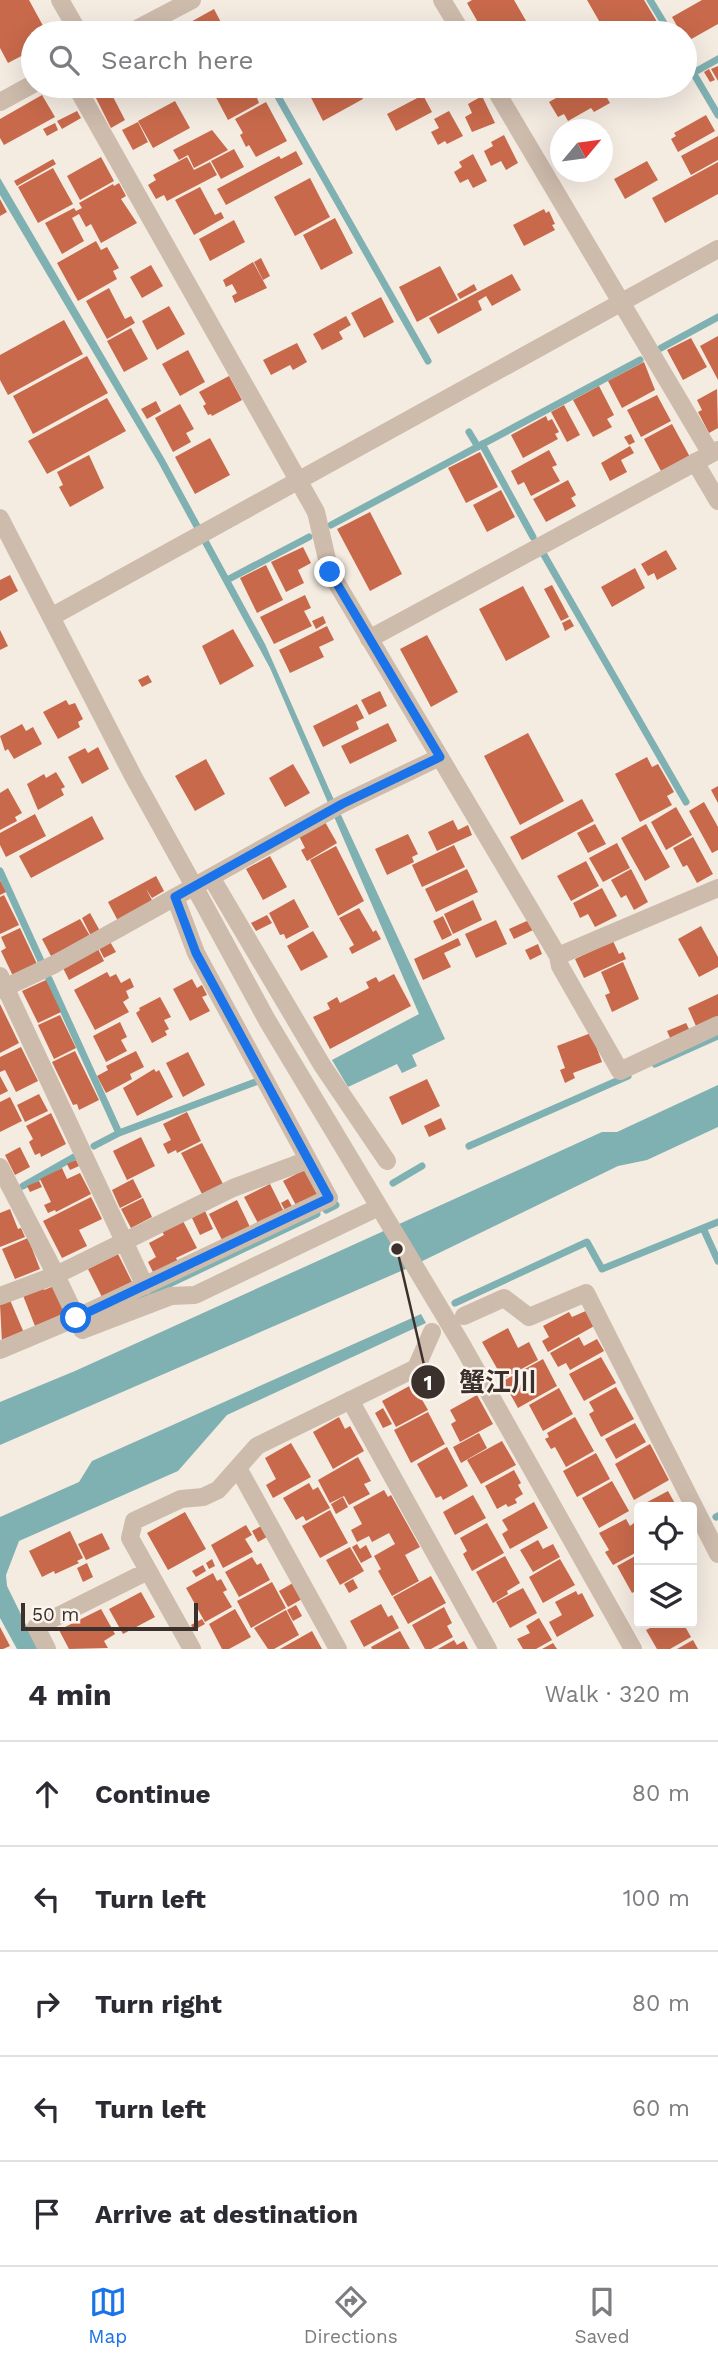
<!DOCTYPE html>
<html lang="en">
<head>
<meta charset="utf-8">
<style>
  body { margin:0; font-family:"Work Sans","Noto Sans JP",sans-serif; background:#f7f7f7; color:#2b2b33 }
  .controls { position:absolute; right:21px; bottom:21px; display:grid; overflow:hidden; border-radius:7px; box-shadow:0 7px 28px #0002 }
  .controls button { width:63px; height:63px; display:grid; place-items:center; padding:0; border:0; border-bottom:2px solid #e1e1e2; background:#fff; color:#2b2b33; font:35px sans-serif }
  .compass { position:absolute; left:550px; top:119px; width:63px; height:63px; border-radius:50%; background:#fff; box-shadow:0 7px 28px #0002; rotate:61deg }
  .scale { position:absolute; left:21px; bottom:18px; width:177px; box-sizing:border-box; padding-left:7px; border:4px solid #3b302b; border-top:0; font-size:19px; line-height:24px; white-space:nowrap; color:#3b302b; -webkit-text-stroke:5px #fbf5ee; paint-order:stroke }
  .stop { position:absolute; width:21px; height:21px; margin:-16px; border:5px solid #1a73e8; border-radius:50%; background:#fff }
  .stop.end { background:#1a73e8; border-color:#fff; box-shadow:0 2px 7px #0008 }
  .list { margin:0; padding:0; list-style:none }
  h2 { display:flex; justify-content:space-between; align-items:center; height:91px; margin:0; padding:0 28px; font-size:30px }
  h2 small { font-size:23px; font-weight:400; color:#7c7c81 }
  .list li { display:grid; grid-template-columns:46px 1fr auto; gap:21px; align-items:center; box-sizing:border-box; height:105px; padding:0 28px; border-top:2px solid #e1e1e2 }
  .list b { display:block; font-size:26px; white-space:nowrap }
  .list em { font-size:23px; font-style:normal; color:#7c7c81 }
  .icon { flex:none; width:38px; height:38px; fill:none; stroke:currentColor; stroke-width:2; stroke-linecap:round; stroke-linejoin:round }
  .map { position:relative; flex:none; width:718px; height:1649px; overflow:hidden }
  .search { position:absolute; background:#fff; box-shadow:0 7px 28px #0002; left:21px; right:21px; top:21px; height:77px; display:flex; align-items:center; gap:18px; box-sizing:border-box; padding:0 24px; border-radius:38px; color:#7c7c81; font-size:26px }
  .sheet { height:616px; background:#fff }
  nav { display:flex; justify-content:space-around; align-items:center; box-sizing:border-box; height:98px; border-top:2px solid #e1e1e2; background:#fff; font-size:19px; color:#7c7c81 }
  nav a { display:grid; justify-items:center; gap:4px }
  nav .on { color:#1a73e8 }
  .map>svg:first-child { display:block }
</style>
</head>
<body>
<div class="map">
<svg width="718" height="1649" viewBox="0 0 718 1649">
  <rect width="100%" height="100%" fill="#f4ebe1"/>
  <!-- water -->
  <path fill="#7fb0b2" d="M0,178L164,458L265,644L329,789L445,1039L412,1055L417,1066L402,1073L397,1064L348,1087L332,1060L419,1014L270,668L158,462L0,195Z
    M718,1085V1127L647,1160L618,1166L408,1268L0,1445V1402L75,1371L602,1132H617Z
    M421,1314L426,1323L227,1415L178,1471L19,1541L6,1575L7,1586L38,1649H17L0,1618V1517L79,1482L92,1461Z"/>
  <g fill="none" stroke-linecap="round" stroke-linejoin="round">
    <!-- stream -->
    <path stroke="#7fb0b2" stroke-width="7" d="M650,0L670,33
      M238,27L242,33
      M685,59L718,115
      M693,73L718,59
      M272,86L428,361
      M661,348L718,317
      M469,432L478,447
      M482,444L533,537
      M331,525L640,360
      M544,555L686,802
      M227,580L309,537
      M0,871L41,961
      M49,979L119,1133
      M655,1064L718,1036
      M94,1146L119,1133L258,1081
      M469,1146L628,1076
      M393,1183L422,1166
      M23,1186L81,1153
      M326,1210L336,1205
      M703,1228L718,1261
      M455,1303L587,1242L602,1269L718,1222
      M125,1305L317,1214
      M716,1517L718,1516"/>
  </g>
  <!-- building -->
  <path fill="#c8694b" d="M0,0H29L47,33H33V50L8,63L0,48Z
    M472,0H514L533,33H484L467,3Z
    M587,0H644L662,30L657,33H606Z
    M702,0H718V24L686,42L685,33H681L672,17Z
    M214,9L225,30L219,33H192L187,24Z
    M182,27L185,33H170Z
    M718,66V81L711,69Z
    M709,69L715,80L710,82L704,72Z
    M210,86H257L262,95L257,98L259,103L228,120Z
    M305,86H361L364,91L360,93L363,99L323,121Z
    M577,86H600L610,103L594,112L591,108L568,121L564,114L558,117L549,102Z
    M647,86H663L651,92Z
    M110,91L125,120L111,128L96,98Z
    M42,95L55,117L4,145L0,138V119Z
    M423,95L432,112L396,131L387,114Z
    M482,96L495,123L472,132L465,117L472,113L468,104Z
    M175,101L190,128L153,148L138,121Z
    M266,102L287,141L256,157L249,145L246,147L240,135L243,133L235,119Z
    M77,111L81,118L62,129L57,121Z
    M449,111L463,136L447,144L445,141L438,145L431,132L439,128L434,119Z
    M706,115L715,131L678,152L671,139L676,136L674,133Z
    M138,122L148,142L133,150L122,130Z
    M55,123L58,130L47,136L43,129Z
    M212,130L228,150L194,168L188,155L179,160L173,150Z
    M504,135L518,163L506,170L501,161L491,166L484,151L493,146L491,142Z
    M718,136V160L691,175L681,156Z
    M234,149L244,167L221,179L211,161Z
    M296,151L303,164L226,205L217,189L279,156L281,159Z
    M473,154L487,181L473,188L468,179L460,183L454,172L462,167L459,162Z
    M101,157L114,181L80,200L67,176Z
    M187,157L194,170L210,162L217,175L167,201L164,195L156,199L148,185L156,180L153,175Z
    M53,159L56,164L17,186L14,181Z
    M647,161L658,180L625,199L614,179Z
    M718,162V194L665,223L652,198Z
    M53,168L73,204L38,223L18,187Z
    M310,178L330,217L295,236L274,197Z
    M119,183L126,196L121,199L137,223L101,243L91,224L86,227L79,214L72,218L84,241L62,254L45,223L74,208L76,211L82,208L79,203L113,184L114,186Z
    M200,187L215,215L221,212L224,218L194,235L175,200Z
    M0,199L7,212L0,216Z
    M544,209L546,213L549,211L555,224L552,225L555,230L524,246L513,225Z
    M335,218L353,253L321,270L303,235Z
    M234,220L245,242L210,261L199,239Z
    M96,241L101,250L107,247L119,268L113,271L117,279L78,301L57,263Z
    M261,258L270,276L263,280L254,262Z
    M253,262L267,288L235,303L232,296L237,293L232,284L226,287L223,280Z
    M151,265L163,286L142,298L130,277Z
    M440,266L458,300L417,322L399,287Z
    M512,274L521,290L492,306L486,296L478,301L482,310L438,334L429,318Z
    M474,284L477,290L460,299L457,294Z
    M109,288L125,319L131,316L135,323L107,339L86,301Z
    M381,297L394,322L364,338L351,313Z
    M169,306L185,334L157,350L142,321Z
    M346,316L351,325L339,332L343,339L322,350L313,334Z
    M64,320L83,354L8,395L0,380V355Z
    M131,328L148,359L124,372L107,341Z
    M718,336V380L700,346Z
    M691,338L707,367L683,380L667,350Z
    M297,343L307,362L293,370L290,365L271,375L263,360Z
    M188,350L205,382L180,396L162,364Z
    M87,356L108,393L33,434L13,396Z
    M644,362L655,390L622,408L608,381Z
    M229,376L242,400L212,416L211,414L208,415L203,406L206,404L199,392Z
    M599,386L614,415L607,419L612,427L593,437L573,400Z
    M717,389L718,428L709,433L698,412L702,410L697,400Z
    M657,395L671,421L641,437L627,410Z
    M107,398L126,431L47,474L28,441Z
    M156,401L161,411L147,419L141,409Z
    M180,404L194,429L186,433L191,442L173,452L155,418Z
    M564,405L580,435L567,442L551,412Z
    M546,416L548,421L552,419L559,432L555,434L558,439L523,458L511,435Z
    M672,424L690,457L661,471L644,439Z
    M631,434L635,442L629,445L624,437Z
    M210,438L230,475L195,494L175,457Z
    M630,446L634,453L621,460L627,472L610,481L601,463Z
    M549,450L557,465L552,467L560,481L531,496L524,482L518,485L511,471Z
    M480,452L498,487L466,503L448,468Z
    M89,455L104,488L70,507L59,487L63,485L57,472Z
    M568,480L576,495L571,498L576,506L546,522L533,499Z
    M501,490L515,517L487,532L473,505Z
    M370,512L402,574L370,591L337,529Z
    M303,547L311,563L298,570L304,583L286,592L271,562Z
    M666,550L677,569L657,580L654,573L648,576L641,564Z
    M266,565L283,600L257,613L240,578Z
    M635,568L645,588L612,607L601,587Z
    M10,575L18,591L0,601V580Z
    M552,585L569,617L561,621L544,589Z
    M523,586L550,637L506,661L479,609Z
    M305,595L311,608L304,611L312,626L274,644L260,617Z
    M323,616L326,623L316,629L312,621Z
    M570,619L574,626L565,631L562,623Z
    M327,626L334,640L319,647L324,657L290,673L279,650Z
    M233,629L254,666L220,685L202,646Z
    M0,630L8,646L0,650Z
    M427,635L458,692L431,707L400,649Z
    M148,675L152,682L142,687L138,680Z
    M380,691L387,706L369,715L361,700Z
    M66,700L69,705L75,703L83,719L78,722L80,727L58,739L43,712Z
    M357,704L364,718L356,722L359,729L323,747L313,726Z
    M388,723L397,741L350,764L341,746Z
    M22,724L26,731L33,727L42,744L14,759L8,749L5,751L0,736Z
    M528,733L564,801L520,825L484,756Z
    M98,747L109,769L82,784L68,757L85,748L88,753Z
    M647,757L652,767L658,764L674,792L667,796L672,805L640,822L615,774Z
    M206,759L225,794L195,811L175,776Z
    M293,764L310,793L285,807L269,778Z
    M56,772L65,787L61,789L64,795L38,810L27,784L44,774L46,778Z
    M718,786V803L711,790Z
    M8,788L22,813L15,817L17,821L0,830V793Z
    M582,799L594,821L522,860L510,837Z
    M704,802L718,827V850L712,853L689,811Z
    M676,807L692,835L666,850L651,822Z
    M35,814L46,836L6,857L0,845V833Z
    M92,816L104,839L31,878L19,856Z
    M453,820L458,830L468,825L472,835L437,851L428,832Z
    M325,822L337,843L307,861L301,850L305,848L299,836Z
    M595,824L606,844L588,853L577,833Z
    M646,824L670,867L645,881L621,838Z
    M408,834L418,854L412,857L414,862L387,875L375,849Z
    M693,837L713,874L697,883L687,865L683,867L673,848Z
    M617,843L630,868L603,882L589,858Z
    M454,845L465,867L422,887L412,865Z
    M336,846L364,901L338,916L310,860Z
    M270,856L287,887L263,900L246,869Z
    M586,861L599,886L571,901L557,876Z
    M467,869L478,892L436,912L425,889Z
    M631,869L648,902L634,910L626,895L621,898L611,880Z
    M156,876L164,891L152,898L146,889L153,902L118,921L108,902Z
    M0,880L6,892L0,895Z
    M602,888L617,916L595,927L588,914L580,918L573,903Z
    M4,895L19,925L0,934V897Z
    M294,899L309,927L286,939L284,934L280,935L269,913Z
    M473,900L482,920L453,934L444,914Z
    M359,908L373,932L376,930L381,939L352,954L349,948L354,945L339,918Z
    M90,913L100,931L91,936L82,918Z
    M267,915L272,923L256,931L251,923Z
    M443,916L452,935L442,940L433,921Z
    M80,919L90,936L51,956L42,939Z
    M496,920L507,944L476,958L465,934Z
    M529,920L533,930L514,939L509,929Z
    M701,926L718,957V967L699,977L678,939Z
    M20,928L37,964L13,976L1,951L6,948L1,937Z
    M313,931L328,957L301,971L287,946Z
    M458,938L461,945L444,953L451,967L423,980L414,959Z
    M109,940L116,952L104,958L98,946Z
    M613,941L619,954L623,952L626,959L584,978L575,959Z
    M538,944L542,954L530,960L525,950Z
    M96,945L104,961L69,980L61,964Z
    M623,962L639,999L612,1012L605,995L610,993L601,972Z
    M107,972L110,977L116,974L121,983L130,978L134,987L126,991L129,998L123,1002L129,1012L95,1030L74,990Z
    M394,974L411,1006L330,1049L313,1017L330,1009L327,1003L337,997L340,1003L369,988L366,982L376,977L379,982Z
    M192,979L197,988L202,985L207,995L202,997L210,1011L190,1021L173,989Z
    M46,980L61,1012L38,1023L22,991Z
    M718,994V1016L696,1026L688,1008Z
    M160,997L171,1017L164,1020L169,1029L165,1031L167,1035L152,1043L136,1013L140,1010L139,1008Z
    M0,1004L19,1043L0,1053Z
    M60,1015L76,1048L54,1059L38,1025Z
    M120,1022L127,1037L121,1040L127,1051L106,1062L93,1036Z
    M686,1023L690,1031L671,1040L667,1031Z
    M591,1033L602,1062L573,1073L575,1078L565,1083L560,1070L565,1068L557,1046Z
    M21,1047L38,1081L16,1092L5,1070L0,1072V1057Z
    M75,1051L99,1100L79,1110L77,1104L73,1105L52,1062Z
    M136,1051L144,1067L130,1074L132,1079L106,1093L97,1076L108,1070L106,1066Z
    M188,1052L205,1085L183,1097L166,1063Z
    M154,1069L156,1072L159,1070L173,1097L137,1116L123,1088Z
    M0,1076L8,1091L0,1095Z
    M427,1079L440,1106L402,1125L389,1097Z
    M39,1094L48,1111L25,1122L17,1105Z
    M10,1097L22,1121L0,1132V1102Z
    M187,1112L201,1141L177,1153L176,1150L168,1154L163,1144L171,1140L163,1124Z
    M51,1113L66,1144L41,1157L40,1153L35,1155L29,1142L33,1139L26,1126Z
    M441,1118L446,1129L429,1137L424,1126Z
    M141,1137L155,1166L127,1180L113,1151Z
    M202,1143L223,1184L202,1194L181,1153Z
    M20,1147L30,1167L15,1175L5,1155Z
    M76,1160L79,1166L70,1170L67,1164Z
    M62,1168L67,1179L80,1173L91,1194L56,1212L55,1210L48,1213L44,1205L51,1202L40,1179Z
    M306,1169L320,1196L297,1207L283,1181Z
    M133,1179L142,1197L120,1208L112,1190Z
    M39,1181L42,1187L30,1192L27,1186Z
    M270,1184L284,1212L259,1225L244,1197Z
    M91,1197L102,1219L79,1230L87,1246L62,1258L43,1221Z
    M143,1198L152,1217L131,1228L121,1209Z
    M288,1199L293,1208L286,1212L281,1203Z
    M237,1200L250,1227L222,1240L209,1214Z
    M10,1209L18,1229L21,1228L25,1237L0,1247V1213Z
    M205,1211L213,1229L200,1235L192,1218Z
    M183,1221L197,1248L176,1258L178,1262L154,1274L148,1262L156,1257L149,1243L164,1235L162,1231Z
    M28,1238L40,1269L15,1279L2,1249Z
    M118,1254L132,1282L102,1297L88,1269Z
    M42,1285L44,1290L54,1286L65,1313L35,1326L22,1293Z
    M10,1300L24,1333L2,1343L0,1304Z
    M588,1310L596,1325L548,1352L542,1341L549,1337L543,1326L569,1312L572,1317Z
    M508,1328L518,1348L529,1342L538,1360L503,1379L482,1342Z
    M579,1337L584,1346L597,1339L604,1351L570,1370L566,1363L558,1367L550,1353Z
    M601,1357L616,1383L584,1401L569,1374Z
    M543,1359L557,1386L518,1408L503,1381Z
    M413,1384L428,1410L396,1427L382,1401Z
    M616,1387L634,1419L601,1437L589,1414L594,1411L589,1402Z
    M559,1388L573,1414L543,1431L529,1405Z
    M477,1395L493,1424L460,1442L451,1424L456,1421L450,1410Z
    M383,1408L392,1424L383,1428L375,1413Z
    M428,1412L445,1444L411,1463L394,1430Z
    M339,1417L345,1429L350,1426L364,1451L333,1469L313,1432Z
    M575,1417L594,1451L566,1467L555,1447L551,1449L545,1439L549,1437L547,1433Z
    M635,1423L646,1442L616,1459L605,1439Z
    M479,1433L487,1448L461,1463L453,1447Z
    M502,1441L516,1465L481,1484L467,1460Z
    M291,1443L311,1477L273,1498L266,1485L276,1479L265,1458Z
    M650,1444L669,1480L634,1500L615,1464Z
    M447,1447L468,1486L443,1500L441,1496L436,1498L417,1464Z
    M596,1453L610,1479L577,1497L563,1471Z
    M358,1457L371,1481L364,1484L370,1494L349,1505L344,1496L330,1503L318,1480Z
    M514,1470L521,1483L518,1485L523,1494L515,1499L517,1503L508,1507L506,1504L497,1509L485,1486Z
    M612,1481L629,1511L599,1528L582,1498Z
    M309,1483L313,1490L318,1487L330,1508L306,1521L303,1516L296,1520L283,1498Z
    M384,1490L388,1497L391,1495L420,1547L405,1555L419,1581L392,1596L378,1571L381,1569L374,1556L395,1544L389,1533L372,1542L369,1536L357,1542L351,1530L362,1524L353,1507Z
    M668,1491L677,1507H638Z
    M473,1495L486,1518L455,1535L443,1512Z
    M343,1497L348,1507L336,1514L331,1504Z
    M534,1502L548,1528L510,1549L502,1534L508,1530L502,1520Z
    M330,1510L348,1543L320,1558L302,1526Z
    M185,1512L206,1549L168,1570L147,1533Z
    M626,1519L630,1526L634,1523L639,1533V1551L613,1565L605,1552L609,1550L599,1533Z
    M487,1523L504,1553L472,1571L463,1554L467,1551L460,1538Z
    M246,1525L252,1535L245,1539L253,1552L223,1568L211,1545Z
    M261,1526L267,1537L258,1542L252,1531Z
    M70,1531L83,1558L77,1561L79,1563L55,1574L54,1571L42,1577L29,1551Z
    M102,1533L110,1549L86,1560L78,1544Z
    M538,1540L543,1549L553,1544L560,1557L533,1572L520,1550Z
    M357,1544L360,1549L366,1545L372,1557L361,1563L352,1547Z
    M350,1547L364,1571L340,1585L326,1560Z
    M639,1554V1589L632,1593L617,1566Z
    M505,1556L520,1583L507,1591L508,1594L493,1603L476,1572Z
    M252,1557L257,1565L261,1563L270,1580L239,1597L225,1572Z
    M212,1559L215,1566L209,1569L206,1563Z
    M560,1559L575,1585L543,1603L529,1577Z
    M87,1563L93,1577L83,1582L77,1568Z
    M203,1565L206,1571L196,1577L192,1571Z
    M213,1573L217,1581L221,1579L227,1590L223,1592L232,1607L205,1622L186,1588Z
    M431,1576L446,1603L408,1624L393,1597Z
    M353,1579L358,1588L349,1593L344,1584Z
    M272,1582L286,1608L251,1628L237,1601Z
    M293,1583L302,1599L288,1607L279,1591Z
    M523,1588L537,1613L510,1628L496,1602Z
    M576,1591L578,1595L582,1593L594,1616L557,1637L549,1622L562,1615L555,1602Z
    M141,1592L155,1617L123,1634L109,1609Z
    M381,1604L388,1617L392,1615L399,1628L364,1647L350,1621Z
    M296,1605L302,1616L293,1621L287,1610Z
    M444,1607L452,1623L447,1626L453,1637L431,1649H425L412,1625Z
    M101,1609L115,1634L104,1641L108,1648L69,1649L59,1630Z
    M235,1609L251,1637L229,1649H222L209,1624Z
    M286,1610L299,1635L274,1649H268L254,1628Z
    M539,1618L552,1640L536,1649H523L517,1639L530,1633L526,1626Z
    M202,1619L205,1624L194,1630L191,1625Z
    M660,1623H683L691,1637L670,1649H657L646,1630Z
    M0,1627L10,1646L3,1649H0Z
    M312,1631L322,1649H280Z
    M400,1631L410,1649H372L371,1647Z
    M454,1640L457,1645L464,1641L468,1649H438Z
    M693,1640L698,1649H677Z
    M553,1643L557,1649H542Z"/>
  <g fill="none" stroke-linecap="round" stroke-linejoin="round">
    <!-- minor -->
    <path stroke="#cdbbac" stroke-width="18" d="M60,0L79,33
      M442,0L462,33
      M76,86L316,512L330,572L558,956L560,966L620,1071L718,1025
      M493,86L711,454
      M695,462L718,501
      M369,639L718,450
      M211,877L322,1065L387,1161
      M194,886L267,1020L462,1345L633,1649
      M558,956L718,888
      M0,976L145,1286
      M0,990L55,964L342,804L440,757
      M0,1167L56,1275L82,1330L171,1296L195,1295L379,1207
      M0,1296L56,1275L233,1188L308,1160
      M464,1316L504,1298L529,1317L586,1293L718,1554
      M0,1350L76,1318L329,1198L196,953L175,897
      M350,1400L488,1649
      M238,1468L338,1649
      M47,1649L36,1627L148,1571
      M192,1649L130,1538L134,1521L181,1499L203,1497L218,1490L257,1446L416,1368L432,1332"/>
    <!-- tertiary -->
    <path stroke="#cdbbac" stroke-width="18" d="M129,33L192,0
      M0,102L33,84
      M0,518L133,776L194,886
      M51,617L718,249"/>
  </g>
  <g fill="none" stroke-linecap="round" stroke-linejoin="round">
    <!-- route -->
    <path stroke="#1a73e8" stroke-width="9" d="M76,1318L329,1198L196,953L175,897L342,804L440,757L330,572"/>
  </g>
  <!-- callouts -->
  <path fill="none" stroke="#3b302b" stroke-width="2.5" d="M397 1249L428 1382"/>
  <g fill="#3b302b" stroke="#fbf5ee" stroke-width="2.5">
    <circle cx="397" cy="1249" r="7"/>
    <circle cx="428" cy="1382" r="18"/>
  </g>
  <g font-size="21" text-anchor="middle" font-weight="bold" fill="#fff">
    <text x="428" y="1390">1</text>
  </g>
  <g font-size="26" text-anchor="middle" font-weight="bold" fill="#3b302b" stroke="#fbf5ee" stroke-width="5" stroke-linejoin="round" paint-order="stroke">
    <text x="498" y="1391">蟹江川</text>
  </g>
</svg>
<div class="controls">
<button><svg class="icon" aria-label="locate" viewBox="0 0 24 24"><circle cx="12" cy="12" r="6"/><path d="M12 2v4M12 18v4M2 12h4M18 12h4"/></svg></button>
<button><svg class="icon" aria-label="layers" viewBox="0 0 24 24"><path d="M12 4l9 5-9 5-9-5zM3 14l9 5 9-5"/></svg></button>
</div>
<svg class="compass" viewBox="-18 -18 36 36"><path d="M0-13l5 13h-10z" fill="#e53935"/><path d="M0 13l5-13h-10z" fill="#7c7c81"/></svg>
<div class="scale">50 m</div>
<div class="stop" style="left:76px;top:1318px"></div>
<div class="stop end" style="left:330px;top:572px"></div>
<div class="search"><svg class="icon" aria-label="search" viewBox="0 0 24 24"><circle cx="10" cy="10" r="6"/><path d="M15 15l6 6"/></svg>Search here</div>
</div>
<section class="sheet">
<h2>4 min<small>Walk · 320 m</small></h2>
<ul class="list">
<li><svg class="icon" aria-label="ahead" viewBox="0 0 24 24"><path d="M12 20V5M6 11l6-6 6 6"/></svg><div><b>Continue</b></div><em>80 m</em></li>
<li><svg class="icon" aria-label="left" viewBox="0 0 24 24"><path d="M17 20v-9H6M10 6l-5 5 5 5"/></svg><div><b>Turn left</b></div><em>100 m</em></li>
<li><svg class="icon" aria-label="right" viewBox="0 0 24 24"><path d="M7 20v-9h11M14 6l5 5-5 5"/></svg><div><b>Turn right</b></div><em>80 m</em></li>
<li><svg class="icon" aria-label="left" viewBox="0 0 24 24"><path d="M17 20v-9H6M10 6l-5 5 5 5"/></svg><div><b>Turn left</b></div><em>60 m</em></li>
<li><svg class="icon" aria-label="arrive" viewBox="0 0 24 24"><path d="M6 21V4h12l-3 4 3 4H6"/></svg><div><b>Arrive at destination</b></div></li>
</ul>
</section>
<nav>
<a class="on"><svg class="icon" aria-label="map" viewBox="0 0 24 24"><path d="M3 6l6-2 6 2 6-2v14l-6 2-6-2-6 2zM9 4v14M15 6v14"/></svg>Map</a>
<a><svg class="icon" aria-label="directions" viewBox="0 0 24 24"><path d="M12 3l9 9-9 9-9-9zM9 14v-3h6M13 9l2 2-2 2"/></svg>Directions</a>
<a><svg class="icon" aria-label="saved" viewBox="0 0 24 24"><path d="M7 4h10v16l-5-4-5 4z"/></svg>Saved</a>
</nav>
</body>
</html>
